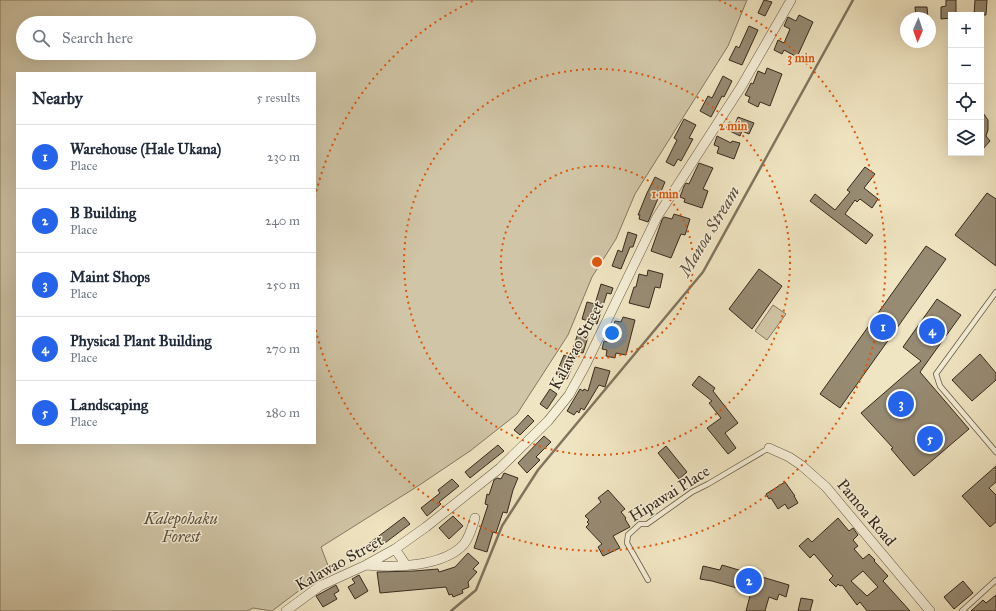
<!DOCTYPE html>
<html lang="en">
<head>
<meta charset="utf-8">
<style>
  body { margin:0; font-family:"IM FELL Great Primer",serif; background:#f2f2f3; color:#1f2937 }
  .controls { position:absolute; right:12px; top:12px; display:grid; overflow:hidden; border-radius:0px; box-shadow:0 4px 16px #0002 }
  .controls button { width:36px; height:36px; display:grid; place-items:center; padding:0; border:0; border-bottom:1px solid #e0e1e3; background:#fff; color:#1f2937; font:20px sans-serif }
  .compass { position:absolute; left:900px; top:12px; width:36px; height:36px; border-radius:50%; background:#fff; box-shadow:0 4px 16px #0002; rotate:182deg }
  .you { position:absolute; left:612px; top:333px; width:14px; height:14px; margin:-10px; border:3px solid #fff; border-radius:50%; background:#1a73e8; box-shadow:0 0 0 6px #1a73e833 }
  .badge { display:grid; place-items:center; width:26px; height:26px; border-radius:50%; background:#2563eb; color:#fff; font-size:13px; font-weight:700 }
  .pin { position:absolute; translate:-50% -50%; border:2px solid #fff; box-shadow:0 1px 4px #0006 }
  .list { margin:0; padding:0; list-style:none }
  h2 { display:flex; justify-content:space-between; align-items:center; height:52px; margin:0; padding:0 16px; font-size:17px }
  h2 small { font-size:13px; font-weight:400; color:#747a83 }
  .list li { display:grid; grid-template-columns:26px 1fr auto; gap:12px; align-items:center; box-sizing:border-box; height:64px; padding:0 16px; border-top:1px solid #e0e1e3 }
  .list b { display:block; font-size:15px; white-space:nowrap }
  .list p { margin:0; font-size:13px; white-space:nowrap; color:#747a83 }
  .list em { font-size:13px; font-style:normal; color:#747a83 }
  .icon { flex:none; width:22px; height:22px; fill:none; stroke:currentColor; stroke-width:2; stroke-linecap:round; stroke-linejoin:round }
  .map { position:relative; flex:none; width:996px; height:611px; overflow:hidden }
  .search { position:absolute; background:#fff; box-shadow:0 4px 16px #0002; left:16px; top:16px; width:300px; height:44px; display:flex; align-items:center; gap:10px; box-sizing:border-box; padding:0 14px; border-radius:22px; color:#747a83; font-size:15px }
  .panel { position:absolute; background:#fff; box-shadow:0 4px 16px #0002; left:16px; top:72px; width:300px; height:372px; border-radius:0px }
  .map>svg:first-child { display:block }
</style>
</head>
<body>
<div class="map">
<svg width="996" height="611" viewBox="0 0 996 611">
  <rect width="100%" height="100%" fill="#f0e5c2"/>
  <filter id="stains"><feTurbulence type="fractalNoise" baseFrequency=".005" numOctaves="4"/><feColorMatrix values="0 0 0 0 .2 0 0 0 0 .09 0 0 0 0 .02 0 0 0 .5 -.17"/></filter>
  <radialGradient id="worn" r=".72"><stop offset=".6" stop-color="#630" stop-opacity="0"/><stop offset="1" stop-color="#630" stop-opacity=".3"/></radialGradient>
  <!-- green -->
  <path fill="#d0c5a6" stroke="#837862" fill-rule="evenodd" d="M0,0H747L728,46L635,194L616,239L592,277L568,335L517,414L470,451L418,486L321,547L329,568L272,611L253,608L247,611H0ZM23,23H309V53H23ZM17,73H315V443H17Z
    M773,305L786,314L767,340L755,331Z"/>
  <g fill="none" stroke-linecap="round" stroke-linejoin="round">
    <!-- stream -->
    <path stroke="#80745f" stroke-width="2.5" d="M451,611L476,590L502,526L538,470L703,272L853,0"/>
  </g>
  <!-- building -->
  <path fill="#978b73" stroke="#362a1e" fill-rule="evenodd" d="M764,0L772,2L765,16L758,13Z
    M946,0H956V15H951V18L941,19V7L946,6Z
    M975,0H987L986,15H974Z
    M915,7H927L928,18H916Z
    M799,15L813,22L797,57L784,50L782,54L774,50L778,40L784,43L790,29L784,26L788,17L796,21Z
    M749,26L758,30L742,65L729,60L736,46L739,48Z
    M767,68L782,74L770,106L760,102L758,107L748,102L750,97L745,95L751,83L753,84L758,71L765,74Z
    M723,76L732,81L724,97L722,96L711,117L700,111L708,96L712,98Z
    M981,110L988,120V130L986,136L990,141L981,151Z
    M738,117L754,123L749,134L742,131L740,136L726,129L729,122L735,124Z
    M684,119L696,125L689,138L693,139L681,161L678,159L674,166L666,162L677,140L674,138Z
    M717,136L731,143L732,141L740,143L734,159L717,153L719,147L714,145Z
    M699,163L713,168L703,189L708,191L702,208L684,202L685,199L680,197L684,186L686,183L689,184Z
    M865,167L875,174L864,188L878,199L872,208L860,199L857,202L855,200L845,214L873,235L866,244L810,201L815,194L835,210L850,192L847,190Z
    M655,177L665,182L648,222L639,219L640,215H638L647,193Z
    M987,193L996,199V266L955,235Z
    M674,214L690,219L685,235L681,234L671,258L651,251L662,220L664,217L672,219Z
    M628,232L637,235L633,247H630L621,269L612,266L618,250L622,252Z
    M926,246L946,259L840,408L820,394Z
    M759,269L782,286L752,329L729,309Z
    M648,270L663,274L660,288L655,287L649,308L629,303L634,287H636L639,274L647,276Z
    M601,284L613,288L611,294L607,293L597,324L582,319L587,302L595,304Z
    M937,299L961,315L920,372L969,429L914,476L891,449L893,448L861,413L921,361L903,347Z
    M623,317L635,320L626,355L616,353L615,358L606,356L607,350L602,349L604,341L608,342L615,321L621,322Z
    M578,333L588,337L583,353L578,352L567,379L556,374L564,355L570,358Z
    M980,354L996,373V380L972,401L952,380Z
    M595,367L610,371L605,387L599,385L584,410L581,408L579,413L577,411L574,415L567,411L580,389L583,391L584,389L588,391Z
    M699,376L715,388L713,391L738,423L725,433L736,448L728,454L707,428L721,418L709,403L712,401L692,385Z
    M550,389L557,394L547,409L540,404Z
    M528,415L534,421L520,435L514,430Z
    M544,436L551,442L536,457L540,460L527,473L518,463Z
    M498,445L504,451L470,478L465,472Z
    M666,446L687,472L679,479L658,453Z
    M996,466V482L989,488L996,495V522L990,527L962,496Z
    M504,473L518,478L513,490L507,513L503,512L496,533L493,532L487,552L474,548L488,505L485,504L487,494L489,495L494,480L497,478L501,479Z
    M452,479L459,486L439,502L441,504L427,516L421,508L440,493L438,490Z
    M785,482L795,496H794L798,503L788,509L785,504L778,509L771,498L769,499L766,494Z
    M608,490L625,509L621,512L626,518L625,519L630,527L613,536L620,548L603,556L598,547L602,544L586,527L589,524L587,522L589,520L585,516L601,502L598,498Z
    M453,516L463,526L449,539L439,528Z
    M404,517L410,524L373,552L371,550L367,545Z
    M838,518L849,531L853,528L858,535L853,540L858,546L854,549L863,559L869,554L875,560L874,561L888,576L883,581L910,611H867L860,602L857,605L842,585L840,586L838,584L836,587L829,580L833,576L814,554L810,558L799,546L808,538L812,542ZM863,571L878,587L867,596L851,581Z
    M468,553L479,563L473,569L477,572L468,582L469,587L462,590L463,593L453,597L452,594L449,595L446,587L380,593L377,572L414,571L438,569L439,572L455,567Z
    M722,565L789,585L786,597L779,594L777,600L769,597L765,611H746L751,592L712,581L700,579L703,566L720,570Z
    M359,575L368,591L355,599L348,587L355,583L352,579Z
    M963,581L973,593L954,609L944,597Z
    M336,585L339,591L334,594L337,599L323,607L316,596Z
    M996,595V611H971L983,600L986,603Z
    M801,598L813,600L810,611H798Z"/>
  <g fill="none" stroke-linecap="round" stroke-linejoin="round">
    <defs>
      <path id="lane" d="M996,292L936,374L940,386L996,452
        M648,580L627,543L628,535L640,524H647L692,492L708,484L769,448
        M962,611L996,580"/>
      <path id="street" d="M769,448L789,457L801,465L826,487L930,611
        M395,549L406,565
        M366,565C393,568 444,567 464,544C470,536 472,527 475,518
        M286,611L320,586L366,565L395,549L426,527L500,468L548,421L569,395L585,366L657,217L741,87L791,0"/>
    </defs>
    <!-- lane casing -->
    <use href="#lane" stroke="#645947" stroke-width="6"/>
    <!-- street casing -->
    <use href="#street" stroke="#645947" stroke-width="10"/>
    <!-- lane -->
    <use href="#lane" stroke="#f5eed7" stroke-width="4.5"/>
    <!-- street -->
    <use href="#street" stroke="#f5eed7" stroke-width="9"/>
  </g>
  <!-- distance rings -->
  <g fill="none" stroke="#df570d" stroke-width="2" stroke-dasharray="2 4">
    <circle cx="597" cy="262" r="96"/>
    <circle cx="597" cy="262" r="193"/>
    <path d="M315 197A289 289 0 0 1 475 0M719 0A289 289 0 1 1 315 327"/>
  </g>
  <g text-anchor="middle" stroke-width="3" stroke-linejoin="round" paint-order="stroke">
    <!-- street labels -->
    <g font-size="16" fill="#362a1e" stroke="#f5eed7">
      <text transform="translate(576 345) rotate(-62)" y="6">Kalawao Street</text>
      <text transform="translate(669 493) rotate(-32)" y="6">Hipawai Place</text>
      <text transform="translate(867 512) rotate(50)" y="6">Pamoa Road</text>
      <text transform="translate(339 562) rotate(-29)" y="6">Kalawao Street</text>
    </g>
    <!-- park labels -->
    <g font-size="16" font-style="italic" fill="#5c5140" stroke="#f5eed7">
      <text x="181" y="524">Kalepohaku<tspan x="181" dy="18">Forest</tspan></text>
    </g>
    <!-- water labels -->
    <g font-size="17" font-style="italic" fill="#5b4f3e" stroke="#f5eed7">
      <text transform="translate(709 231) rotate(-59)" y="6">Manoa Stream</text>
    </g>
  </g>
  <circle cx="597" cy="262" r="6" fill="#df570d" stroke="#f5eed7" stroke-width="2"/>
  <g font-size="12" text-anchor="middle" font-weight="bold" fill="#df570d" stroke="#f5eed7" stroke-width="3" stroke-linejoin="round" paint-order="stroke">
    <text x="801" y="62">3 min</text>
    <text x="733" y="130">2 min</text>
    <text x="665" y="198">1 min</text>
  </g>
  <rect width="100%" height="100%" filter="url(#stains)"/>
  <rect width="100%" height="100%" fill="url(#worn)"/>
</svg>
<div class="controls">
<button>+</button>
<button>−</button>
<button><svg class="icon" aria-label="locate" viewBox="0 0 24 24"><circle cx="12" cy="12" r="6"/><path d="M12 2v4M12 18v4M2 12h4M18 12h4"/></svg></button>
<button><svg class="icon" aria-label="layers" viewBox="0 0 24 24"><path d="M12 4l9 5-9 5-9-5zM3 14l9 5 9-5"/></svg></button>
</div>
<svg class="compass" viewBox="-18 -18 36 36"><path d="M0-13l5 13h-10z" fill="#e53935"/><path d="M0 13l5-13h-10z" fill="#747a83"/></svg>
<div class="you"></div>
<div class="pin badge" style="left:883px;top:327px">1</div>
<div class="pin badge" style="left:749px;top:581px">2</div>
<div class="pin badge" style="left:901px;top:404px">3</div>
<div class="pin badge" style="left:932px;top:331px">4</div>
<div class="pin badge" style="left:930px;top:439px">5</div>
<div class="search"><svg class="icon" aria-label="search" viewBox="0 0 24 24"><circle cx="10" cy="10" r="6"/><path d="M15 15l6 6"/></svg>Search here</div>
<section class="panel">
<h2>Nearby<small>5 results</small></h2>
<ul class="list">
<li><span class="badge">1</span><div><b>Warehouse (Hale Ukana)</b><p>Place</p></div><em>230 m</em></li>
<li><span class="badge">2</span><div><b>B Building</b><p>Place</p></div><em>240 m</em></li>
<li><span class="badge">3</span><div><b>Maint Shops</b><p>Place</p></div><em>250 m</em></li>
<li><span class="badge">4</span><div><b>Physical Plant Building</b><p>Place</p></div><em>270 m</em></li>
<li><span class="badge">5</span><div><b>Landscaping</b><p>Place</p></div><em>280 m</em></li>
</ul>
</section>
</div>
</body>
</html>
